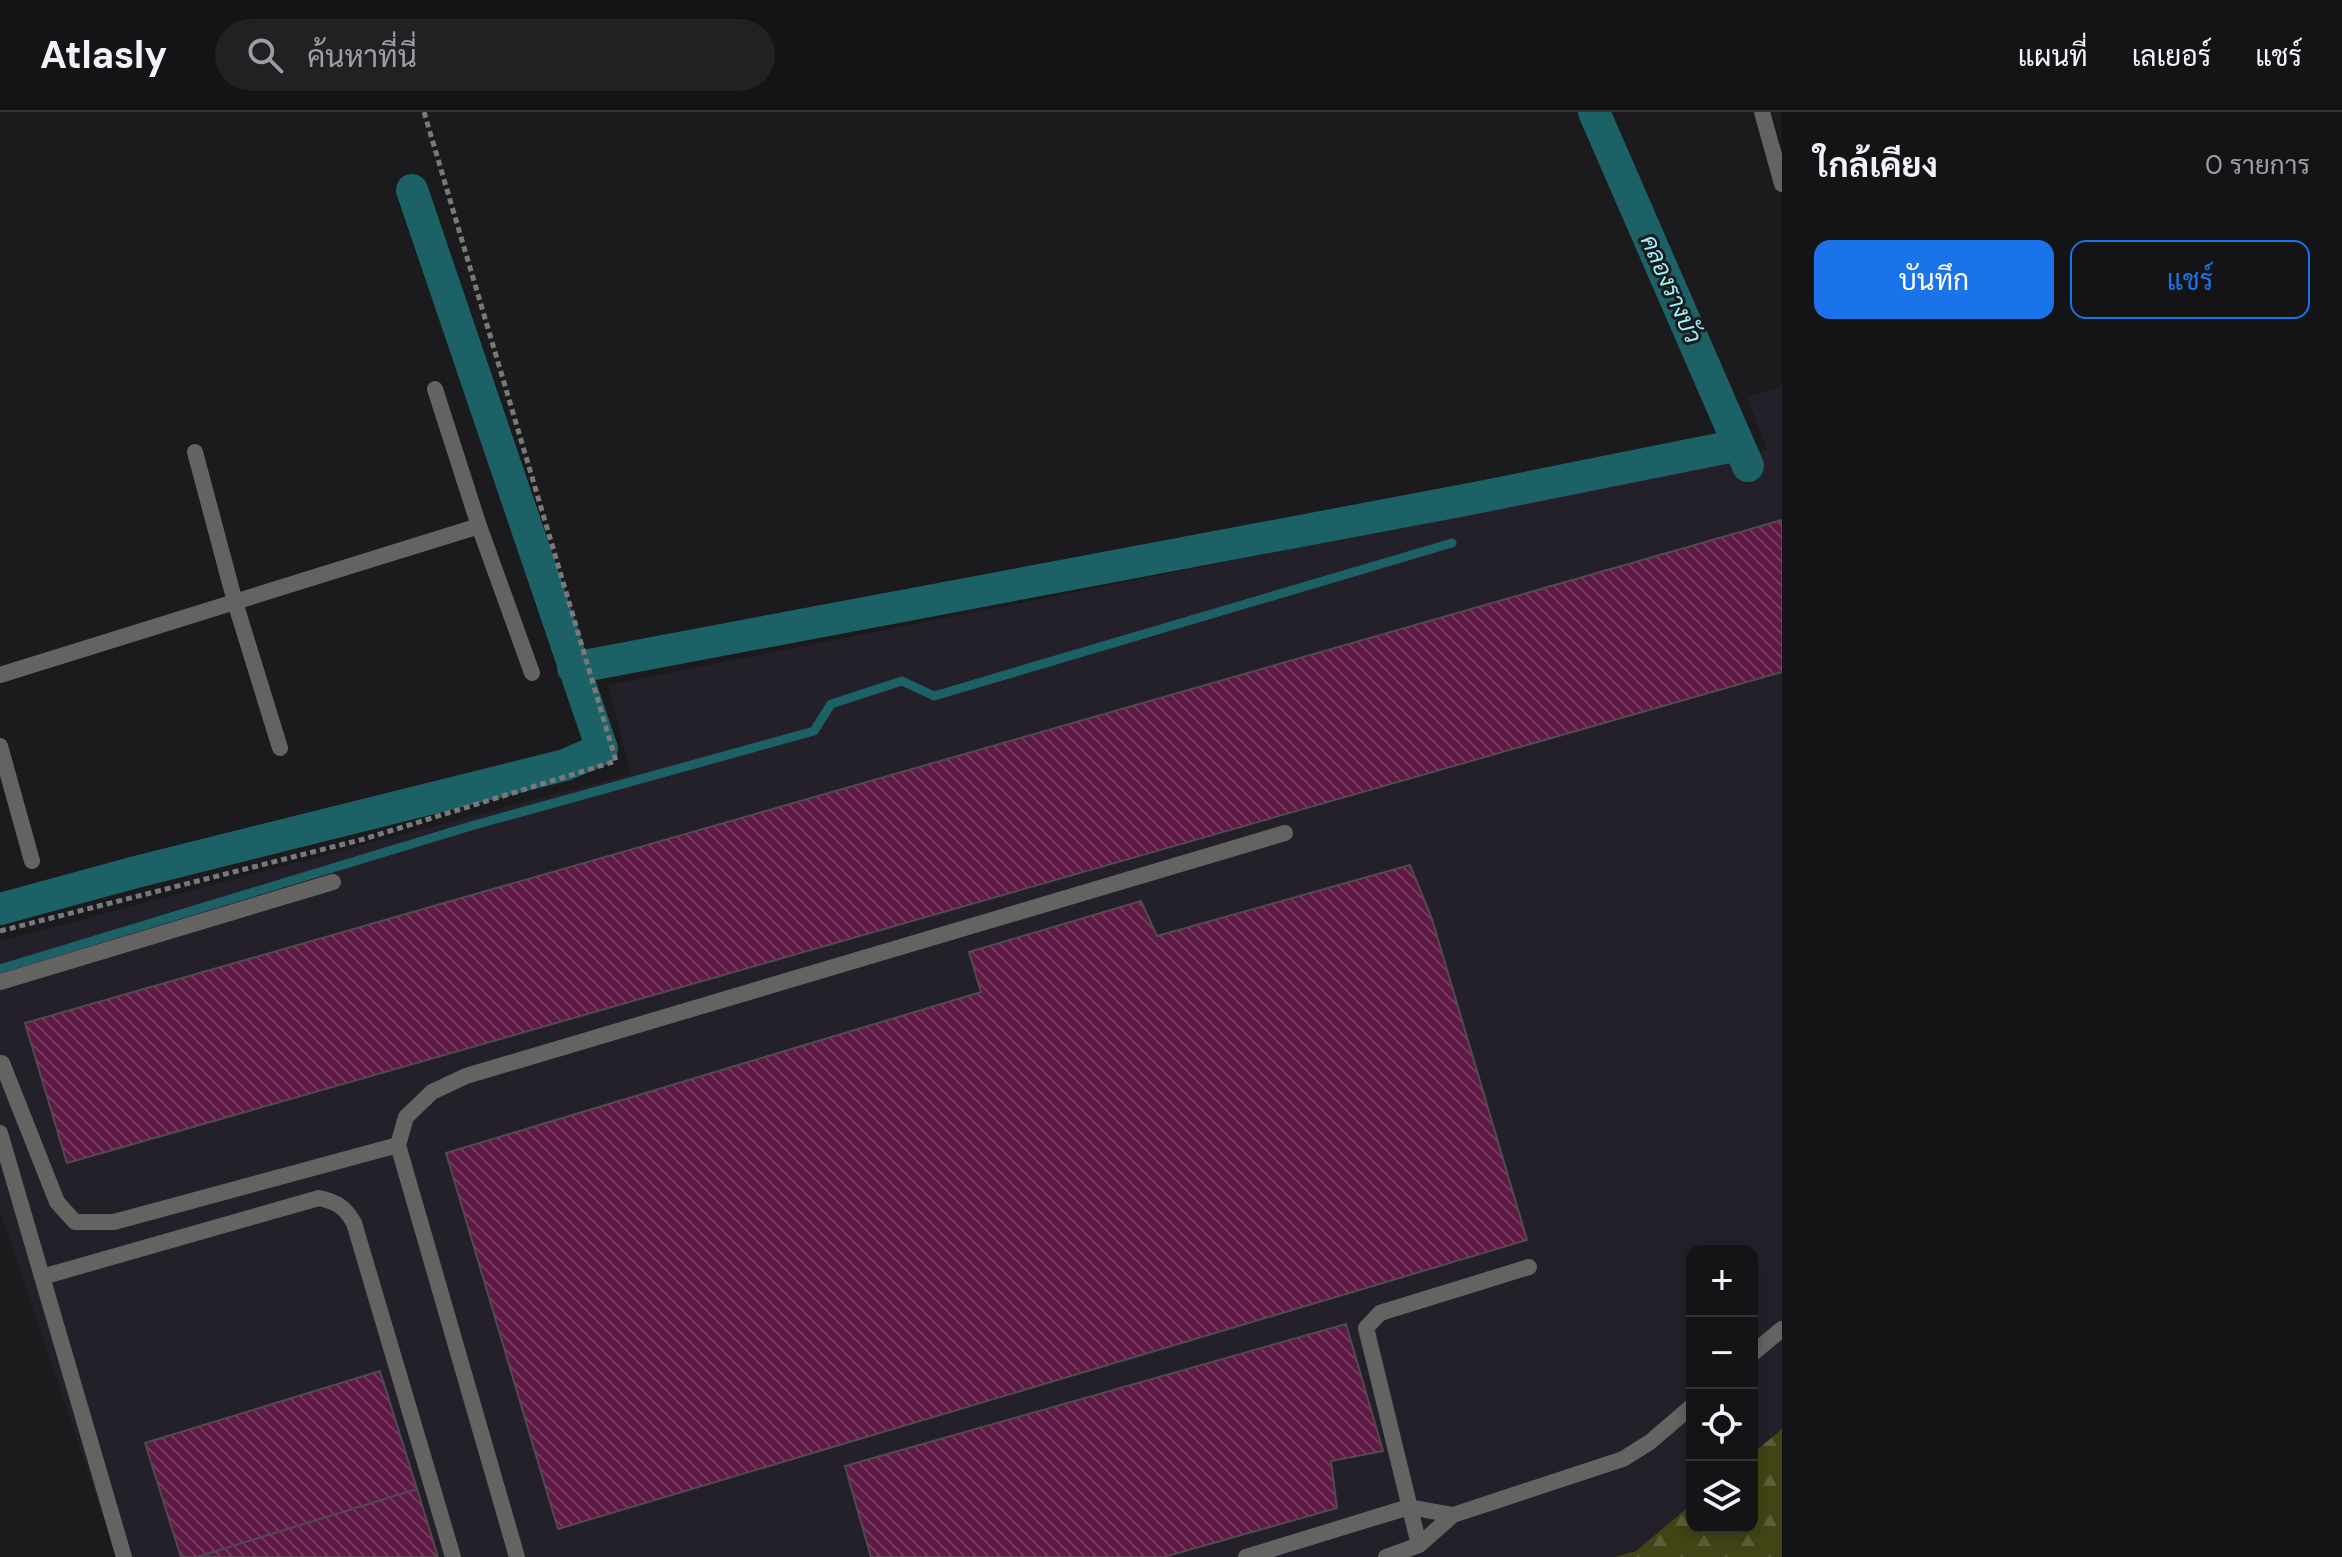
<!DOCTYPE html>
<html lang="th">
<head>
<meta charset="utf-8">
<style>
  body { margin:0; font-family:"DM Sans",Sarabun,sans-serif; background:#212123; color:#f1f3f6 }
  .controls { position:absolute; right:24px; bottom:24px; display:grid; overflow:hidden; border-radius:16px; box-shadow:0 4px 12px #0003 }
  .controls button { width:72px; height:72px; display:grid; place-items:center; padding:0; border:0; border-bottom:2px solid #333335; background:#141416; color:#f1f3f6; font:40px sans-serif }
  .list { margin:0; padding:0; list-style:none }
  h2 { display:flex; justify-content:space-between; align-items:center; height:104px; margin:0; padding:0 32px; font-size:34px }
  h2 small { font-size:26px; font-weight:400; color:#9d9ea1 }
  .actions { display:flex; gap:16px; padding:24px 32px }
  .actions a { flex:1; padding:18px 0; border:2px solid #1a73e8; border-radius:16px; text-align:center; font-size:28px; color:#1a73e8 }
  .actions .main { background:#1a73e8; color:#fff }
  .icon { flex:none; width:44px; height:44px; fill:none; stroke:currentColor; stroke-width:2; stroke-linecap:round; stroke-linejoin:round }
  .map { position:relative; flex:none; width:1782px; height:1445px; overflow:hidden }
  header { display:flex; align-items:center; gap:48px; box-sizing:border-box; height:112px; padding:0 40px; background:#141416; border-bottom:2px solid #333335 }
  header strong { font-size:38px }
  nav { display:flex; gap:44px; margin-inline-start:auto; font-size:28px }
  .search { width:560px; height:72px; background:#212123; display:flex; align-items:center; gap:20px; box-sizing:border-box; padding:0 28px; border-radius:44px; color:#9d9ea1; font-size:30px }
  main { display:flex }
  aside { flex:1; background:#141416 }
  .map>svg:first-child { display:block }
</style>
</head>
<body>
<header>
<strong>Atlasly</strong>
<div class="search"><svg class="icon" aria-label="search" viewBox="0 0 24 24"><circle cx="10" cy="10" r="6"/><path d="M15 15l6 6"/></svg>ค้นหาที่นี่</div>
<nav><a>แผนที่</a><a>เลเยอร์</a><a>แชร์</a></nav>
</header>
<main>
<div class="map">
<svg width="1782" height="1445" viewBox="0 0 1782 1445">
  <defs>
    <pattern id="forest-firs" width="22" height="20" patternUnits="userSpaceOnUse" patternTransform="scale(2)"><rect width="22" height="20" fill="#424415"/><path d="M5 1l3.5 6h-7zM16 11l3.5 6h-7z" fill="#5d5e37"/></pattern>
    <pattern id="building-back-hatch" width="6" height="6" patternUnits="userSpaceOnUse" patternTransform="scale(2)"><rect width="6" height="6" fill="#5e1944"/><path d="M-1 5l2 2M0 0l6 6M5-1l2 2" fill="none" stroke="#753a5f"/></pattern>
  </defs>
  <rect width="100%" height="100%" fill="#1b1a1d"/>
  <!-- built -->
  <path fill="#242029" d="M1782,274V1317L1752,1342V1139H1692V1392L1636,1439L1615,1445H117L0,1099V829L631,662L608,573L1728,350L1767,337L1747,285Z"/>
  <!-- forest -->
  <path fill="url(#forest-firs)" d="M1782,1317V1445H1615L1636,1439L1692,1392V1415H1752V1342Z"/>
  <g fill="none" stroke-linecap="round" stroke-linejoin="round">
    <!-- stream -->
    <path stroke="#1c6166" stroke-width="9" d="M0,857L471,714L814,619L831,592L902,569L934,584L1452,431"/>
    <!-- canal -->
    <path stroke="#1c6166" stroke-width="32" d="M1594,0L1748,354
      M573,556L1470,387L1739,333
      M0,797L136,760L565,653L602,637L412,78"/>
  </g>
  <!-- building -->
  <path fill="url(#building-back-hatch)" stroke="#504b4d" stroke-width="2" d="M1782,408V560L67,1051L25,911Z
    M1410,753L1432,807L1527,1128L558,1417L446,1041L981,880L969,840L1141,789L1157,824Z
    M1346,1212L1383,1339L1331,1349L1337,1396L1164,1445H871L845,1354Z
    M380,1259L417,1377L197,1445H181L145,1331Z
    M417,1377L438,1445H197Z"/>
  <g fill="none" stroke-linecap="round" stroke-linejoin="round">
    <!-- path -->
    <path stroke="#79787b" stroke-width="5" stroke-dasharray="6 4" stroke-linecap="butt" d="M0,819L364,727L616,649L424,0"/>
    <!-- service -->
    <path stroke="#646361" stroke-width="16" d="M0,870L333,770
      M2,951L57,1090L75,1110H114L398,1033
      M0,1021L124,1445
      M42,1165L319,1086C337,1090 345,1095 354,1111L453,1445
      M1752,1242L1782,1217
      M1419,1433L1366,1216L1380,1201L1529,1155
      M517,1445L398,1033L406,1005L432,980L466,964L1285,721
      M1246,1445L1409,1395L1453,1403
      M1386,1445L1419,1433L1453,1403L1623,1347L1650,1330L1692,1294"/>
    <!-- minor -->
    <path stroke="#646361" stroke-width="16" d="M1762,0L1782,72
      M435,277L479,414L532,561
      M195,340L235,490L280,636
      M0,563L479,414
      M0,634L32,749"/>
  </g>
  <g text-anchor="middle" stroke-width="6" stroke-linejoin="round" paint-order="stroke">
    <!-- water labels -->
    <g font-size="24" font-style="italic" fill="#9bf2f9" stroke="#1b1a1d">
      <text transform="translate(1671 177) rotate(66)" y="8">คลองรางบัว</text>
    </g>
  </g>
</svg>
<div class="controls">
<button>+</button>
<button>−</button>
<button><svg class="icon" aria-label="locate" viewBox="0 0 24 24"><circle cx="12" cy="12" r="6"/><path d="M12 2v4M12 18v4M2 12h4M18 12h4"/></svg></button>
<button><svg class="icon" aria-label="layers" viewBox="0 0 24 24"><path d="M12 4l9 5-9 5-9-5zM3 14l9 5 9-5"/></svg></button>
</div>
</div>
<aside>
<h2>ใกล้เคียง<small>0 รายการ</small></h2>
<ul class="list">
</ul>
<div class="actions"><a class="main">บันทึก</a><a>แชร์</a></div>
</aside>
</main>
</body>
</html>
